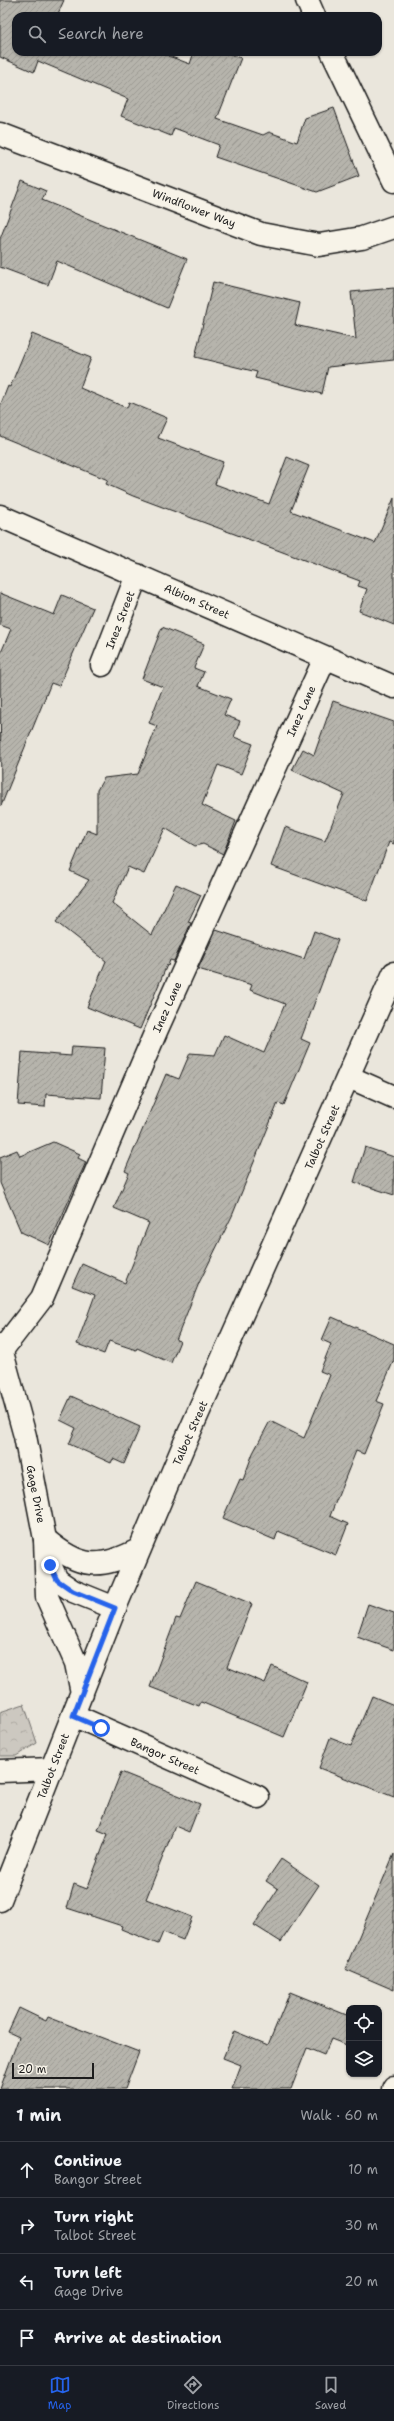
<!DOCTYPE html>
<html lang="en">
<head>
<meta charset="utf-8">
<style>
  body { margin:0; font-family:"Shantell Sans",sans-serif; background:#242831; color:#f1f3f6 }
  .controls { position:absolute; right:12px; bottom:12px; display:grid; overflow:hidden; border-radius:8px; box-shadow:0 1px 3px #0004 }
  .controls button { width:36px; height:36px; display:grid; place-items:center; padding:0; border:0; border-bottom:1px solid #363941; background:#171b24; color:#f1f3f6; font:20px sans-serif }
  .scale { position:absolute; left:12px; bottom:10px; width:82px; box-sizing:border-box; padding-left:4px; border:2px solid #1c1c1c; border-top:0; font-size:11px; line-height:14px; white-space:nowrap; color:#1c1c1c; -webkit-text-stroke:3px #f7f3e8; paint-order:stroke }
  .stop { position:absolute; width:12px; height:12px; margin:-9px; border:3px solid #2563eb; border-radius:50%; background:#fff }
  .stop.end { background:#2563eb; border-color:#fff; box-shadow:0 1px 4px #0008 }
  .list { margin:0; padding:0; list-style:none }
  h2 { display:flex; justify-content:space-between; align-items:center; height:52px; margin:0; padding:0 16px; font-size:17px }
  h2 small { font-size:13px; font-weight:400; color:#9ea1a6 }
  .list li { display:grid; grid-template-columns:26px 1fr auto; gap:12px; align-items:center; box-sizing:border-box; height:56px; padding:0 16px; border-top:1px solid #363941 }
  .list b { display:block; font-size:15px; white-space:nowrap }
  .list p { margin:0; font-size:13px; white-space:nowrap; color:#9ea1a6 }
  .list em { font-size:13px; font-style:normal; color:#9ea1a6 }
  .icon { flex:none; width:22px; height:22px; fill:none; stroke:currentColor; stroke-width:2; stroke-linecap:round; stroke-linejoin:round }
  .map { position:relative; flex:none; width:394px; height:2089px; overflow:hidden }
  .search { position:absolute; background:#171b24; box-shadow:0 1px 3px #0004; left:12px; right:12px; top:12px; height:44px; display:flex; align-items:center; gap:10px; box-sizing:border-box; padding:0 14px; border-radius:12px; color:#9ea1a6; font-size:15px }
  .sheet { height:276px; background:#171b24 }
  nav { display:flex; justify-content:space-around; align-items:center; box-sizing:border-box; height:56px; border-top:1px solid #363941; background:#171b24; font-size:11px; color:#9ea1a6 }
  nav a { display:grid; justify-items:center; gap:2px }
  nav .on { color:#2563eb }
  .map>svg:first-child { display:block }
</style>
</head>
<body>
<div class="map">
<svg width="394" height="2089" viewBox="0 0 394 2089">
  <defs>
    <pattern id="forest-crowns" width="20" height="18" patternUnits="userSpaceOnUse"><rect width="20" height="18" fill="#ccc8c0"/><path d="M2 6a3 3 0 1 1 6 0M12 15a3 3 0 1 1 6 0" fill="none" stroke="#afaba4"/></pattern>
    <pattern id="building-hatch" width="6" height="6" patternUnits="userSpaceOnUse"><rect width="6" height="6" fill="#b6b4ac"/><path d="M-1 1l2-2M0 6l6-6M5 7l2-2" fill="none" stroke="#9c9a93"/></pattern>
  </defs>
  <rect width="100%" height="100%" fill="#eae6dc"/>
  <filter id="ink" filterUnits="userSpaceOnUse"><feTurbulence type="fractalNoise" baseFrequency=".025" numOctaves="2"/><feDisplacementMap in="SourceGraphic" scale="8" xChannelSelector="R" yChannelSelector="G"/><feConvolveMatrix kernelMatrix="1 2 1 2 8 2 1 2 1" color-interpolation-filters="sRGB"/></filter>
  <g filter="url(#ink)">
    <!-- forest -->
    <path fill="url(#forest-crowns)" stroke="#74726e" d="M24,1704L37,1743L16,1756H0V1712Z"/>
    <!-- building -->
    <path fill="url(#building-hatch)" stroke="#1c1c1c" d="M0,0H64L57,16H16V52H158L190,64L194,52H225L241,58L217,119L263,135L269,132L297,142L305,118L334,108L359,176L317,192L215,157L219,145L174,128L171,136L121,116L128,99L38,61L34,72L0,57Z
      M22,181L46,191L42,200L187,259L167,308L57,261L48,285L0,267V239Z
      M213,282L300,303L295,325L356,339L351,292L394,288V360L328,367L322,394L255,378L257,372L195,357Z
      M32,334L91,358L80,388L127,408L129,402L167,418L158,438L223,462L215,484L269,504L287,457L309,466L291,511L375,543L394,498V625L359,611L367,589L358,586L360,581L133,496L106,484L108,480L0,436V406L8,386L10,387Z
      M0,593L54,615L62,595L93,608L59,686L51,683L1,806L0,655L11,629L0,625Z
      M162,627L204,644L194,668L204,672L198,686L231,699L224,715L240,721L234,737L253,744L241,774L218,765L202,805L236,821L223,854L203,844L195,846L165,828L144,874L128,867L112,903L152,935L176,884L201,895L188,922L191,923L174,961L170,960L168,966L167,965L140,1029L87,1007L106,961L56,922L89,880L70,871L87,830L97,834V790L104,778L138,774L157,726L149,723L163,687L142,679Z
      M333,701L394,722V844L389,842L367,901L271,866L285,827L325,841L344,794L292,770L303,749L314,755Z
      M216,930L304,959L314,931L338,940L301,1039L310,1043L284,1105L278,1103L232,1216L199,1283L176,1340L180,1341L171,1363L137,1348L136,1350L109,1341L104,1354L77,1344L95,1295L72,1286L82,1264L125,1283L149,1223L114,1208L129,1173L125,1171L166,1074L179,1079L190,1053L215,1055L224,1035L264,1053L285,1004L250,990L252,985L198,969Z
      M72,1046L105,1048L101,1098L46,1094L45,1107L18,1105L22,1052L71,1056Z
      M53,1142L80,1154L78,1158L86,1162L49,1245L21,1232L0,1183V1157L17,1150L20,1156Z
      M365,1147L394,1157V1195L354,1182Z
      M332,1317L394,1344V1360L376,1401L384,1404L364,1454L356,1451L330,1516L348,1524L336,1555L278,1531L275,1540L223,1518L240,1479L243,1480L253,1453L270,1421L304,1438L330,1375L320,1371L331,1344L322,1340Z
      M71,1396L140,1427L124,1464L113,1459L111,1463L69,1444L76,1428L60,1420Z
      M196,1581L252,1604L227,1667L265,1683L272,1666L307,1682L284,1737L201,1702L199,1706L150,1687L176,1618L180,1619Z
      M368,1604L394,1613V1650L357,1637Z
      M372,1696L394,1705V1797L319,1768L330,1738L351,1746Z
      M121,1772L200,1804L189,1832L175,1826L146,1899L192,1917L183,1940L163,1932L158,1944L121,1929L122,1926L67,1908L74,1884L87,1889L108,1834L98,1830Z
      M394,1854V1990L345,1969Z
      M281,1859L319,1885L281,1942L254,1925L278,1889L266,1881Z
      M290,1992L349,2016V2046L331,2039L324,2055L307,2048L291,2089H232L241,2065L223,2058L234,2031L268,2045Z
      M19,2008L46,2021L48,2017L139,2052L125,2089H0L19,2037L8,2032Z"/>
    <g fill="none" stroke-linecap="round" stroke-linejoin="round">
      <defs>
        <path id="minor" d="M307,0L314,16
          M332,52L394,181
          M0,134L261,234L319,245L362,238L394,227
          M0,516L394,687
          M102,665L137,575
          M349,1077L394,1097
          M0,1345L25,1436L50,1565L57,1580L73,1591L115,1608
          M2,1350L42,1298L157,1029L325,658
          M73,1715L258,1797
          M0,1771L52,1769
          M393,2089L394,2087"/>
        <path id="major" d="M45,1539L47,1597L76,1663L82,1693
          M45,1539C80,1569 100,1570 140,1549
          M0,1900L115,1608L183,1447L394,973"/>
      </defs>
      <!-- minor casing -->
      <use href="#minor" stroke="#1c1c1c" stroke-width="25"/>
      <!-- major casing -->
      <use href="#major" stroke="#1c1c1c" stroke-width="25"/>
      <!-- minor -->
      <use href="#minor" stroke="#f7f3e8" stroke-width="22"/>
      <!-- major -->
      <use href="#major" stroke="#f7f3e8" stroke-width="22"/>
    </g>
  </g>
  <g fill="none" stroke-linecap="round" stroke-linejoin="round" filter="url(#ink)">
    <!-- route -->
    <path stroke="#2563eb" stroke-width="5" d="M50,1565L57,1580L73,1591L115,1608L73,1716L101,1728"/>
  </g>
  <g text-anchor="middle" stroke-width="3" stroke-linejoin="round" paint-order="stroke">
    <!-- street labels -->
    <g font-size="11" fill="#1c1c1c" stroke="#f7f3e8">
      <text transform="translate(194 208) rotate(21)" y="4">Windflower Way</text>
      <text transform="translate(197 601) rotate(24)" y="4">Albion Street</text>
      <text transform="translate(120 620) rotate(-69)" y="4">Inez Street</text>
      <text transform="translate(301 711) rotate(-66)" y="4">Inez Lane</text>
      <text transform="translate(167 1007) rotate(-66)" y="4">Inez Lane</text>
      <text transform="translate(322 1137) rotate(-66)" y="4">Talbot Street</text>
      <text transform="translate(190 1433) rotate(-66)" y="4">Talbot Street</text>
      <text transform="translate(36 1494) rotate(79)" y="4">Gage Drive</text>
      <text transform="translate(165 1756) rotate(24)" y="4">Bangor Street</text>
      <text transform="translate(53 1766) rotate(-69)" y="4">Talbot Street</text>
    </g>
  </g>
</svg>
<div class="controls">
<button><svg class="icon" aria-label="locate" viewBox="0 0 24 24"><circle cx="12" cy="12" r="6"/><path d="M12 2v4M12 18v4M2 12h4M18 12h4"/></svg></button>
<button><svg class="icon" aria-label="layers" viewBox="0 0 24 24"><path d="M12 4l9 5-9 5-9-5zM3 14l9 5 9-5"/></svg></button>
</div>
<div class="scale">20 m</div>
<div class="stop" style="left:101px;top:1728px"></div>
<div class="stop end" style="left:50px;top:1565px"></div>
<div class="search"><svg class="icon" aria-label="search" viewBox="0 0 24 24"><circle cx="10" cy="10" r="6"/><path d="M15 15l6 6"/></svg>Search here</div>
</div>
<section class="sheet">
<h2>1 min<small>Walk · 60 m</small></h2>
<ul class="list">
<li><svg class="icon" aria-label="ahead" viewBox="0 0 24 24"><path d="M12 20V5M6 11l6-6 6 6"/></svg><div><b>Continue</b><p>Bangor Street</p></div><em>10 m</em></li>
<li><svg class="icon" aria-label="right" viewBox="0 0 24 24"><path d="M7 20v-9h11M14 6l5 5-5 5"/></svg><div><b>Turn right</b><p>Talbot Street</p></div><em>30 m</em></li>
<li><svg class="icon" aria-label="left" viewBox="0 0 24 24"><path d="M17 20v-9H6M10 6l-5 5 5 5"/></svg><div><b>Turn left</b><p>Gage Drive</p></div><em>20 m</em></li>
<li><svg class="icon" aria-label="arrive" viewBox="0 0 24 24"><path d="M6 21V4h12l-3 4 3 4H6"/></svg><div><b>Arrive at destination</b></div></li>
</ul>
</section>
<nav>
<a class="on"><svg class="icon" aria-label="map" viewBox="0 0 24 24"><path d="M3 6l6-2 6 2 6-2v14l-6 2-6-2-6 2zM9 4v14M15 6v14"/></svg>Map</a>
<a><svg class="icon" aria-label="directions" viewBox="0 0 24 24"><path d="M12 3l9 9-9 9-9-9zM9 14v-3h6M13 9l2 2-2 2"/></svg>Directions</a>
<a><svg class="icon" aria-label="saved" viewBox="0 0 24 24"><path d="M7 4h10v16l-5-4-5 4z"/></svg>Saved</a>
</nav>
</body>
</html>
